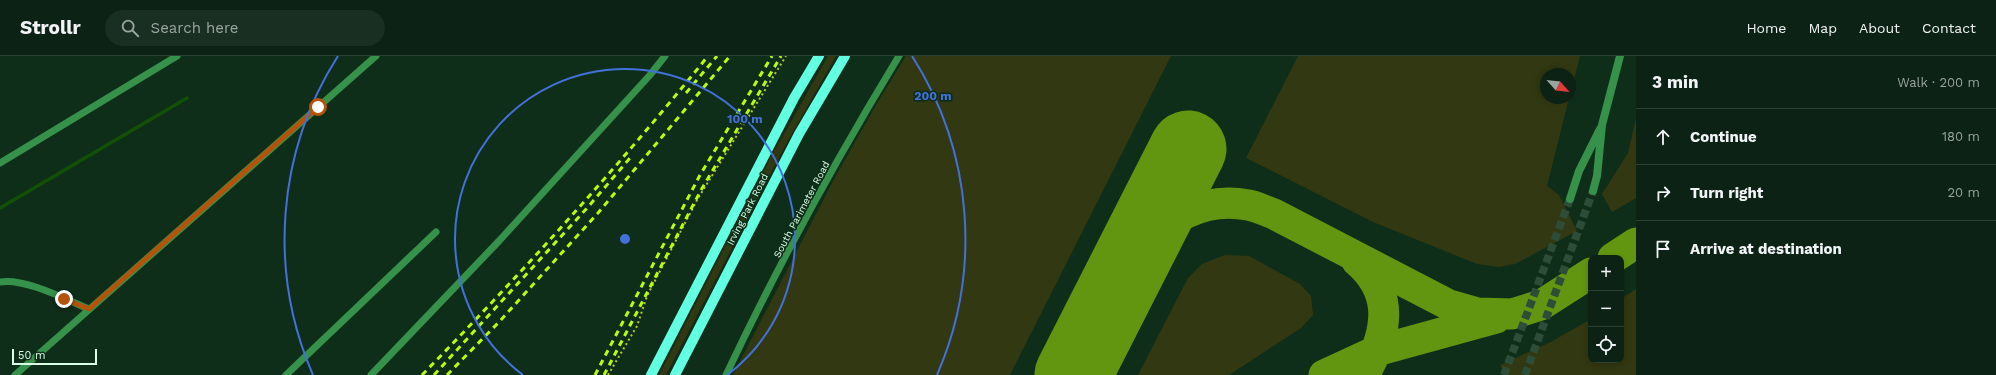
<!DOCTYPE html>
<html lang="en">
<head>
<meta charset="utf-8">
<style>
  body { margin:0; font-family:"Work Sans",sans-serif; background:#192f22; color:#f1f3f6 }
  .controls { position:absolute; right:12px; bottom:12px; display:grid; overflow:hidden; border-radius:8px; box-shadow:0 2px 6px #0003 }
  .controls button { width:36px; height:36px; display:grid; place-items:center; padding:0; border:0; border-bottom:1px solid #2b3f34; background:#0b2214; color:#f1f3f6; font:20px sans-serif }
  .compass { position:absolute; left:1540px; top:12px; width:36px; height:36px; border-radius:50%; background:#0b2214; box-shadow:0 2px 6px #0003; rotate:117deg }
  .scale { position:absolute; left:12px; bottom:10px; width:85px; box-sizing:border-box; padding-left:4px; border:2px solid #dbffe6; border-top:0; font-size:11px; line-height:14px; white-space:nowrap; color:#dbffe6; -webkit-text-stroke:3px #0f2e1a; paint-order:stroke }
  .stop { position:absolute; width:12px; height:12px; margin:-9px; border:3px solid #b45309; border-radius:50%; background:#fff }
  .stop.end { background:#b45309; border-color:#fff; box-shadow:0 1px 4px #0008 }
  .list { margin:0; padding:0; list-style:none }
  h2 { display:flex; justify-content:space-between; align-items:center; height:52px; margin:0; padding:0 16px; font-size:17px }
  h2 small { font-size:13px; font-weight:400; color:#9aa4a0 }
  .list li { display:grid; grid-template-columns:26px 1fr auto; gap:12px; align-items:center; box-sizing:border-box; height:56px; padding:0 16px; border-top:1px solid #2b3f34 }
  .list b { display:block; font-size:15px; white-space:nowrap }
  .list em { font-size:13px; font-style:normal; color:#9aa4a0 }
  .icon { flex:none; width:22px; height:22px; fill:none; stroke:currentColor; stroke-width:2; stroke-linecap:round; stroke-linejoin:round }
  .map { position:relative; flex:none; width:1636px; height:319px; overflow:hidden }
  header { display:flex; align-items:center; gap:24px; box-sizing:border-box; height:56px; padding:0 20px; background:#0b2214; border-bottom:1px solid #2b3f34 }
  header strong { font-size:19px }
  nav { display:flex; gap:22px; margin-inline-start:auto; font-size:14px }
  .search { width:280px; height:36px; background:#192f22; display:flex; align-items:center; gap:10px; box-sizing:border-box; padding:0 14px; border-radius:22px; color:#9aa4a0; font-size:15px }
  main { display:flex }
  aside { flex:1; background:#0b2214 }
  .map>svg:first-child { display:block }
</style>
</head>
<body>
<header>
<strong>Strollr</strong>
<div class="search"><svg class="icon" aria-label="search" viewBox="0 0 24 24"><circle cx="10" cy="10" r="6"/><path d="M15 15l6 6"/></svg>Search here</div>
<nav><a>Home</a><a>Map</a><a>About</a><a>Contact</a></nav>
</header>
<main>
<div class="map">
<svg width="1636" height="319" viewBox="0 0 1636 319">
  <rect width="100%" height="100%" fill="#0f2e1a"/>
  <!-- green -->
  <path fill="#323811" d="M828,0H836L784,92L666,319H659L771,101Z
    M906,0H1171L1010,319H733L833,125L876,49Z
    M1298,0H1580L1570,40V18H1546V42H1569L1547,130L1559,139L1577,175L1515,208L1499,211L1477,208L1373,166L1246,102Z
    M1636,62V142L1612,156L1602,138L1628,97Z
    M1225,199L1249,200L1300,228L1311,240L1313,259L1301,272L1229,319H1138L1188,222L1202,208Z
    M1636,233V319H1504L1500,309L1551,286L1591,263V304H1621V243Z"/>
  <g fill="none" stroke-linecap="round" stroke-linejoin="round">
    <!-- stream -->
    <path stroke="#125005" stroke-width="3.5" d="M0,152L187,42"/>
    <!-- taxiway -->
    <path stroke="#639610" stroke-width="31" d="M1136,195C1168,164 1201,140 1248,149C1256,150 1265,155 1274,158L1449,249L1477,257L1512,258L1541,249L1591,217
      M1613,202L1636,187
      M1357,205C1392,235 1389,271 1369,310
      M1324,319L1376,295L1496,262"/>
    <!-- runway -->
    <path stroke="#639610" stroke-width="77" d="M1073,319L1188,93"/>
    <!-- tertiary-tunnel -->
    <path stroke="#2e4d39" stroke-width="8" stroke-dasharray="8 4" stroke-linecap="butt" d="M1504,319L1570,143
      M1525,319L1593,135"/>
    <!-- path -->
    <path stroke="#b5ca24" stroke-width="2" stroke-dasharray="2 3" stroke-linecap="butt" d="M608,319L637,270L647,240L697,144L786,0"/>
    <!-- service -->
    <path stroke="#36914a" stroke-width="7" d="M0,107L177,0
      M0,226C25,222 65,243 89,253
      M15,319L376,0
      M286,319L436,176
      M371,319L499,185L650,19L665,0
      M726,319C777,211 837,102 899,0"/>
    <!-- tertiary -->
    <path stroke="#36914a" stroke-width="8" d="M1593,135L1597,120L1602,69L1620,0
      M1570,143L1579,115L1600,73"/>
    <!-- primary -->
    <path stroke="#62ffe2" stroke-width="10" d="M651,319L794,42L819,0
      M675,319L799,78L845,0"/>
    <!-- rail -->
    <path stroke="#b7ff07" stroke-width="3" stroke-dasharray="6 5" stroke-linecap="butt" d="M686,37L717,0
      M422,319C522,217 618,111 708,0
      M434,319L588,151L630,102
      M447,319L499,266L598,157L730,0
      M595,319L700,119L772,0
      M604,319L701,134L781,0"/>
  </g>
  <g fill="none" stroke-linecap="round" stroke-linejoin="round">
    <!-- route -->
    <path stroke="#b45309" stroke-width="5" d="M64,243L89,253L318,51"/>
  </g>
  <!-- distance rings -->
  <g fill="none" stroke="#4371db" stroke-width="2">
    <path d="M523 319A170 170 0 1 1 727 319"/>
    <path d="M313 319A340 340 0 0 1 338 0M912 0A340 340 0 0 1 937 319"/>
  </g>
  <g text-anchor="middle" stroke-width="3.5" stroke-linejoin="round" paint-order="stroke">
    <!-- street labels -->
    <g font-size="10" fill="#dbffe6" stroke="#0f2e1a">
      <text transform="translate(747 153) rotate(-63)" y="4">Irving Park Road</text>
      <text transform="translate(801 153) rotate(-62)" y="4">South Parimeter Road</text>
    </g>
  </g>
  <circle cx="625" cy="183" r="6" fill="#4371db" stroke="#0f2e1a" stroke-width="2"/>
  <g font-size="12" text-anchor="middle" font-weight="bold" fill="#4371db" stroke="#0f2e1a" stroke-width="3.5" stroke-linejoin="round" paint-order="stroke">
    <text x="933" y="44">200 m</text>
    <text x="745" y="67">100 m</text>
  </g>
</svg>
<div class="controls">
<button>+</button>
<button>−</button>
<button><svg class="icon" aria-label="locate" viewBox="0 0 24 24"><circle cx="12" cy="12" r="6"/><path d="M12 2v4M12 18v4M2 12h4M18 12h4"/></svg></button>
</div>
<svg class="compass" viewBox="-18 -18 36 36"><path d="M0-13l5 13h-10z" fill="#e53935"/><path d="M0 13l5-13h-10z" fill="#9aa4a0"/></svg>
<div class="scale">50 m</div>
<div class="stop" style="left:318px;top:51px"></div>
<div class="stop end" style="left:64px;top:243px"></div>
</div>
<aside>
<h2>3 min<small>Walk · 200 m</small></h2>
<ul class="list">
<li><svg class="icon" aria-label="ahead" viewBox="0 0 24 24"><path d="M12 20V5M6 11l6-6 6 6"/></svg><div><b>Continue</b></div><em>180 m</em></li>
<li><svg class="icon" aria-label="right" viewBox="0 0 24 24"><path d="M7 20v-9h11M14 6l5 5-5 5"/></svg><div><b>Turn right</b></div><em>20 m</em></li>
<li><svg class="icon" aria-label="arrive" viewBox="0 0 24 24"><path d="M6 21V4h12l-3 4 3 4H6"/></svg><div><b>Arrive at destination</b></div></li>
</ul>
</aside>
</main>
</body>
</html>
